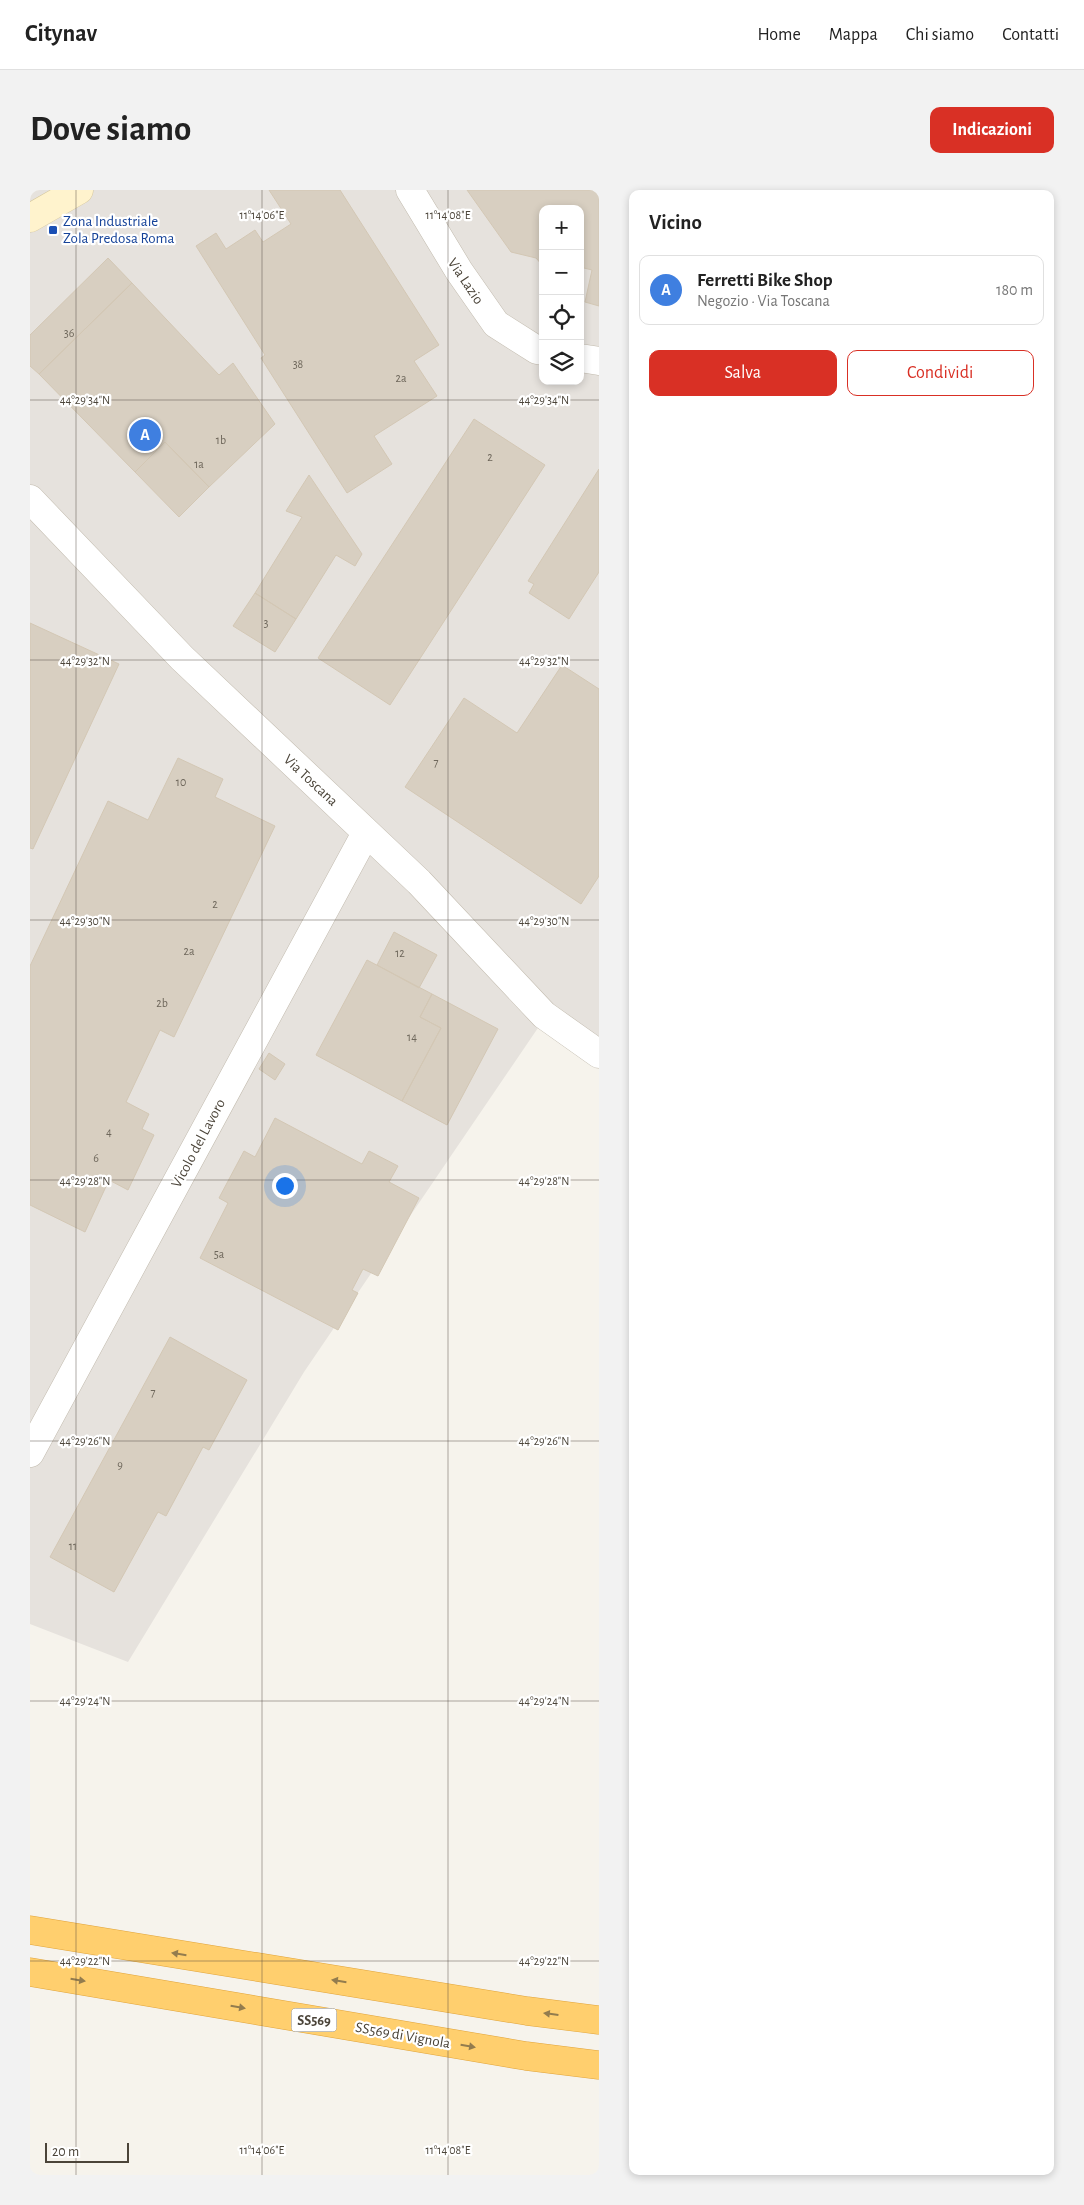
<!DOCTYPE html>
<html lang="it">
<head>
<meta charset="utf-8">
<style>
  body { margin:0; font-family:"Alegreya Sans",sans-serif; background:#f2f2f2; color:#222 }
  .controls { position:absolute; right:15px; top:15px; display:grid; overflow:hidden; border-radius:10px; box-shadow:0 2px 8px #0003 }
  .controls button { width:45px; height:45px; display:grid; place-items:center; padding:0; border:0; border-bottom:1px solid #e0e0e0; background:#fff; color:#222; font:25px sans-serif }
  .scale { position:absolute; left:15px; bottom:12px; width:84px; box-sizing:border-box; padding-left:5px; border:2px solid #4b4439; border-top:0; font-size:14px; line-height:18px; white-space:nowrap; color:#4b4439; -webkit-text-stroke:4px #fff; paint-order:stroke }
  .you { position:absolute; left:254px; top:995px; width:18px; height:18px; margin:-12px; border:4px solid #fff; border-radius:50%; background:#1a73e8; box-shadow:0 0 0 8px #1a73e833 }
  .badge { display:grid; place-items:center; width:32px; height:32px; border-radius:50%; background:#d93025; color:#fff; font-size:16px; font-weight:700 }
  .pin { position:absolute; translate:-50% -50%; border:2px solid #fff; box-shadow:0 1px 5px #0006 }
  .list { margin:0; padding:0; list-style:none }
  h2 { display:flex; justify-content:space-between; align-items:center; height:65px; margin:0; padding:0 20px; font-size:21px }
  h2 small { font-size:16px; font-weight:400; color:#767676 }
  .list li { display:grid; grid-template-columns:32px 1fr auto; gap:15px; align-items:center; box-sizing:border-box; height:70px; margin:0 10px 10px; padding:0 10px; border:1px solid #e0e0e0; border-radius:10px }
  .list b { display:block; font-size:19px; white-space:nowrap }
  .list p { margin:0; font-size:16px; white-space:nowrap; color:#767676 }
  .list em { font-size:16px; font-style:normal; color:#767676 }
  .actions { display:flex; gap:10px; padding:15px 20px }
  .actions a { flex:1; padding:11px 0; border:1px solid #d93025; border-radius:10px; text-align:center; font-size:18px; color:#d93025 }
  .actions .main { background:#d93025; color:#fff }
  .icon { flex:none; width:28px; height:28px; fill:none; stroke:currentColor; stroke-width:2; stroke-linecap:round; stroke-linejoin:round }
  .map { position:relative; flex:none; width:569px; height:1985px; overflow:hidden; border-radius:10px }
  header { display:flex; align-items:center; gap:30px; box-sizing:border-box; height:70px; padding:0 25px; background:#fff; border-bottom:1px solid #e0e0e0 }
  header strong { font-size:24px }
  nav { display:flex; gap:28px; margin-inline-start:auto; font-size:18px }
  .intro { display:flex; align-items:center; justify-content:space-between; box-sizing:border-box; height:120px; padding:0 30px }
  h1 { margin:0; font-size:35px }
  .button { padding:12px 22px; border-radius:10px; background:#d93025; color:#fff; font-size:18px; font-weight:700 }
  main { display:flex; gap:30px; padding:0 30px }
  aside { flex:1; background:#fff; border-radius:10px; box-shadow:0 2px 8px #0003 }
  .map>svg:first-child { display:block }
</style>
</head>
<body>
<header>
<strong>Citynav</strong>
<nav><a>Home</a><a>Mappa</a><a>Chi siamo</a><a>Contatti</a></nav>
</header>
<div class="intro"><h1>Dove siamo</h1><a class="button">Indicazioni</a></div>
<main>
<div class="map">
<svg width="569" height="1985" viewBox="0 0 569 1985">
  <rect width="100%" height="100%" fill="#f6f3ec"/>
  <!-- industrial -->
  <path fill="#e6e2dd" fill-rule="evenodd" d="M0,0H569V868L512,832L274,1182L98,1472L0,1434ZM513,19H550V191H513Z"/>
  <!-- building -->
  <path fill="#d8cfc1" stroke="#d3c7b4" d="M239,0H310L409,155L384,171L407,206L344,246L362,274L317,303L231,168L235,165L166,56L186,43L196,59L225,40L233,52L261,34Z
    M437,0H569V116L555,112L562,80L554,78L550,81V19H513V76L506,68L481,62Z
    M78,68L102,93L9,184L0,176V145Z
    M102,93L189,185L203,173L245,234L179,297L135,252L105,282L9,184Z
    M444,229L515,275L360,515L288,468Z
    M135,252L179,297L149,327L105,282Z
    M569,279V382L539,429L499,403L504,394L498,391Z
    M279,285L332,364L325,376L306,365L266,429L225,403L272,327L256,321Z
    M225,403L266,429L245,462L203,436Z
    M0,433L89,474L3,659L0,658Z
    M532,475L569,499V686L551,714L375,597L434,508L487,543Z
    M148,568L193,589L185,607L245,636L144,847L130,840L96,912L119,924L112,939L124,945L98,1000L79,990L55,1042L0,1015V776L78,611L118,630Z
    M364,742L407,765L389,798L347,775Z
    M337,770L402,804L390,827L411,838L372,911L286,865Z
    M402,804L468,839L417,935L372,911L411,838L390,827Z
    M239,863L255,874L245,890L229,879Z
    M245,928L332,974L339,961L368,976L359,992L389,1008L348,1086L333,1079L322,1100L328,1103L308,1140L170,1068L198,1013L189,1008L214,961L225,967Z
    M140,1147L217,1190L179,1260L173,1257L136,1326L128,1322L84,1402L20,1367Z"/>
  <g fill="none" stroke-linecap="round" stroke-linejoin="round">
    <defs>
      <path id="street" d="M380,0L429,81L466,134L507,160L513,161
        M550,168L569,171
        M0,309L152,468L389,692L514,825L569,864
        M0,1263L336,643"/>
      <path id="secondary" d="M0,28L49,0"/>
      <path id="highway" d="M0,1740L497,1821L569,1830
        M0,1782L496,1866L569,1875"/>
    </defs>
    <!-- street casing -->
    <use href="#street" stroke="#c2bbae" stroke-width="29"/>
    <!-- secondary casing -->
    <use href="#secondary" stroke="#d6c79b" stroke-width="29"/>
    <!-- highway casing -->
    <use href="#highway" stroke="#e0a43c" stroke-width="29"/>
    <!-- street -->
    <use href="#street" stroke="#fff" stroke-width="28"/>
    <!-- secondary -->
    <use href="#secondary" stroke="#fff3cd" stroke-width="28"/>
    <!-- highway -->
    <use href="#highway" stroke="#ffcf6e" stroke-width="28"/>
  </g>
  <!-- one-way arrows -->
  <defs><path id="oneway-solid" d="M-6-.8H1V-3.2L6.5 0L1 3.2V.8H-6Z" transform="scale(1.25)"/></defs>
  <g fill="#937c4e">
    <use href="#oneway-solid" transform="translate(149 1764) rotate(-171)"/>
    <use href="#oneway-solid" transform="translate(48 1790) rotate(9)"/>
    <use href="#oneway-solid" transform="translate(309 1791) rotate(-171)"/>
    <use href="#oneway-solid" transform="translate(208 1817) rotate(10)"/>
    <use href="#oneway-solid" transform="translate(521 1824) rotate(-173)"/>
    <use href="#oneway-solid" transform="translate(438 1856) rotate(10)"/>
  </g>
  <!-- ticks -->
  <path fill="none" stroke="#4b4439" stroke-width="1" stroke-opacity="0.45" d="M46,0V1985M232,0V1985M418,0V1985M0,210H569M0,470H569M0,730H569M0,990H569M0,1251H569M0,1511H569M0,1771H569"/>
  <!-- markers -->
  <rect fill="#1a4fb4" stroke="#fff" stroke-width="2" x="18" y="35" width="10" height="10" rx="2.5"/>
  <g text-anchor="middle" stroke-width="4.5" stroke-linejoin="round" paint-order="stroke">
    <!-- number labels -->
    <g font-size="12" fill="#6e675b">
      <text x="39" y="147">36</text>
      <text x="268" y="178">38</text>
      <text x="371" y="192">2a</text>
      <text x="191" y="254">1b</text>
      <text x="460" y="271">2</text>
      <text x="169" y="278">1a</text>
      <text x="236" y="437">3</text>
      <text x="406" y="576">7</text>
      <text x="151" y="596">10</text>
      <text x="185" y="718">2</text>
      <text x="159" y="765">2a</text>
      <text x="370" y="767">12</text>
      <text x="132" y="817">2b</text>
      <text x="382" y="851">14</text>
      <text x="79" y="946">4</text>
      <text x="66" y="972">6</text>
      <text x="189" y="1068">5a</text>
      <text x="123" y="1206">7</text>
      <text x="90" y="1279">9</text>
      <text x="43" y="1360">11</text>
    </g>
    <!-- shield labels -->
    <rect fill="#fff" stroke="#817c74" stroke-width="1" x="261.5" y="1818.5" width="45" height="23" rx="4"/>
    <g font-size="14" font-weight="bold" fill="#4b4439">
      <text x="284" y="1835">SS569</text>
    </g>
    <!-- transit labels -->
    <g font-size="15" fill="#164399" stroke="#fff" text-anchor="start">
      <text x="33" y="36">Zona Industriale<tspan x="33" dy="17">Zola Predosa Roma</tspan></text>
    </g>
    <!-- street labels -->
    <g font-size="15" fill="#4b4439" stroke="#fff">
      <text transform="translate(436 91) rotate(56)" y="5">Via Lazio</text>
      <text transform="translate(281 590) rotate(43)" y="5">Via Toscana</text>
      <text transform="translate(168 953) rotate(-62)" y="5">Vicolo del Lavoro</text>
      <text transform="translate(373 1845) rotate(10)" y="5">SS569 di Vignola</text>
    </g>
  </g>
  <g font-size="12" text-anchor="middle" fill="#4b4439" stroke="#fff" stroke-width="4.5" stroke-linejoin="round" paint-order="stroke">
    <text x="232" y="29">11°14'06"E</text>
    <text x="418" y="29">11°14'08"E</text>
    <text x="55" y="214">44°29'34"N</text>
    <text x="514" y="214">44°29'34"N</text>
    <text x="55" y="475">44°29'32"N</text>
    <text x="514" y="475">44°29'32"N</text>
    <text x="55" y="735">44°29'30"N</text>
    <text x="514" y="735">44°29'30"N</text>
    <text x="55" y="995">44°29'28"N</text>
    <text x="514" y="995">44°29'28"N</text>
    <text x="55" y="1255">44°29'26"N</text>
    <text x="514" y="1255">44°29'26"N</text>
    <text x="55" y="1515">44°29'24"N</text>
    <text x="514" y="1515">44°29'24"N</text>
    <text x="55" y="1775">44°29'22"N</text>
    <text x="514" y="1775">44°29'22"N</text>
    <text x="232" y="1964">11°14'06"E</text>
    <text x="418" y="1964">11°14'08"E</text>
  </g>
</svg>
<div class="controls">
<button>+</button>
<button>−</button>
<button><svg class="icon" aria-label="locate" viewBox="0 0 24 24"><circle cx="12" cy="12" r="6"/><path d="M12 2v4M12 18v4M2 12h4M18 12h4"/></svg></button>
<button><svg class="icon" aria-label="layers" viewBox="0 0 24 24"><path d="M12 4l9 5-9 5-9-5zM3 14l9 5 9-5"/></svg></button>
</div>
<div class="scale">20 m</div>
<div class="you"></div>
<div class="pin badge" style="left:115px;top:245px;background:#3f7fe0">A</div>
</div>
<aside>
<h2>Vicino<small></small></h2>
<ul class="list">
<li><span class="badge" style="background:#3f7fe0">A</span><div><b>Ferretti Bike Shop</b><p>Negozio · Via Toscana</p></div><em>180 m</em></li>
</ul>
<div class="actions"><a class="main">Salva</a><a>Condividi</a></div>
</aside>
</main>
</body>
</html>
